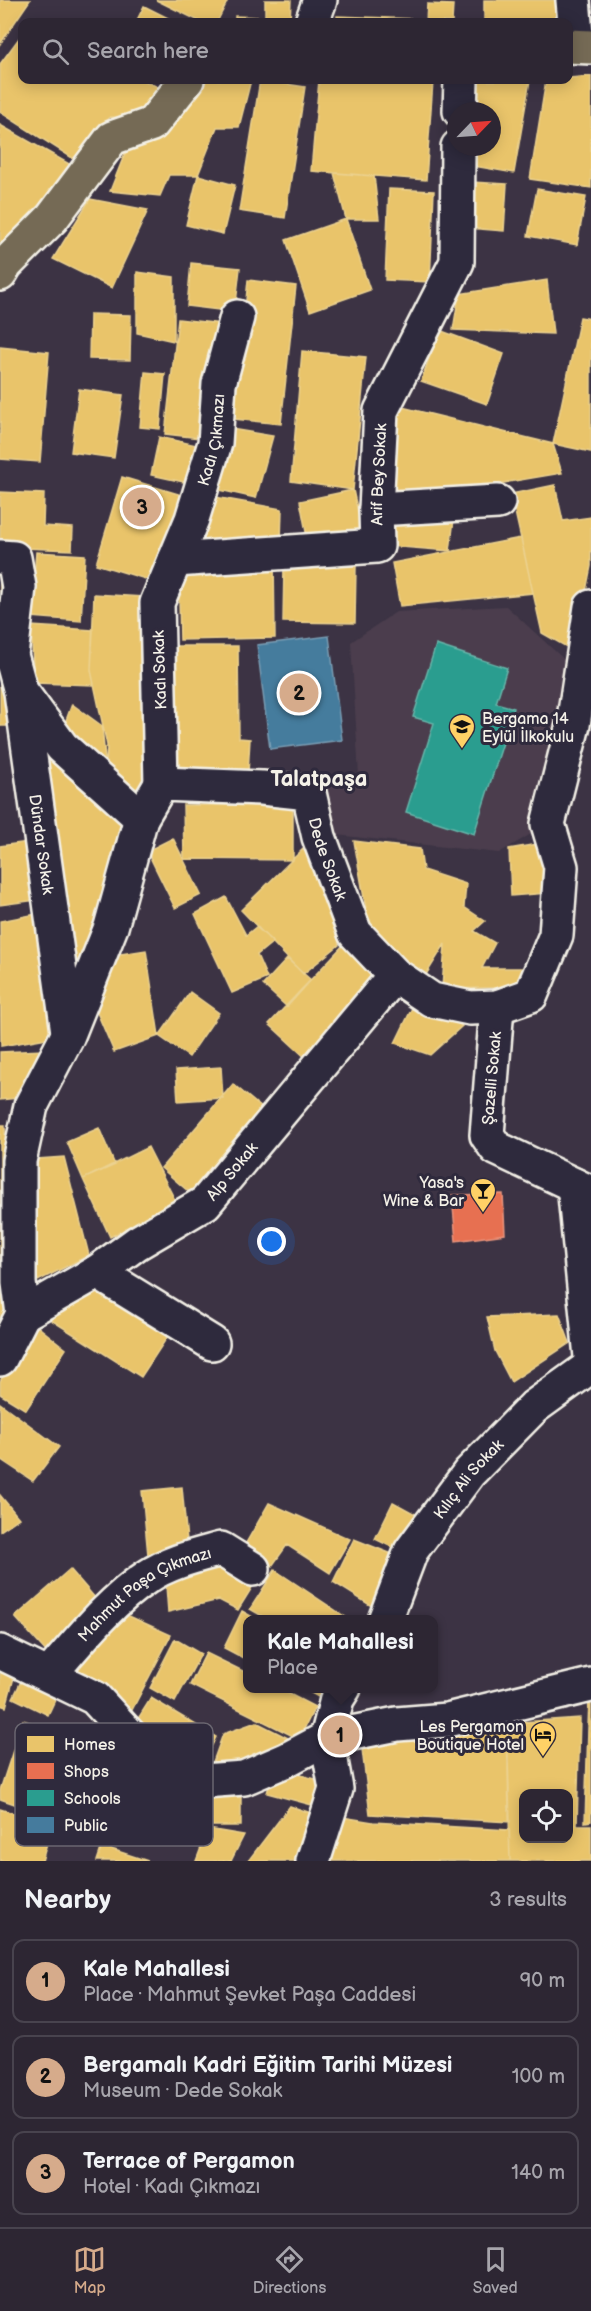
<!DOCTYPE html>
<html lang="en">
<head>
<meta charset="utf-8">
<style>
  body { margin:0; font-family:"Balsamiq Sans",sans-serif; background:#39323f; color:#f1f3f6 }
  .controls { position:absolute; right:18px; bottom:18px; display:grid; overflow:hidden; border-radius:12px; box-shadow:0 3px 15px #0003 }
  .controls button { width:54px; height:54px; display:grid; place-items:center; padding:0; border:0; border-bottom:2px solid #48434e; background:#2d2633; color:#f1f3f6; font:30px sans-serif }
  .compass { position:absolute; left:447px; top:102px; width:54px; height:54px; border-radius:50%; background:#2d2633; box-shadow:0 3px 15px #0003; rotate:65deg }
  .you { position:absolute; left:272px; top:1242px; width:21px; height:21px; margin:-15px; border:4px solid #fff; border-radius:50%; background:#1a73e8; box-shadow:0 0 0 9px #1a73e833 }
  .badge { display:grid; place-items:center; width:39px; height:39px; border-radius:50%; background:#d6ab8b; color:#111; font-size:20px; font-weight:700 }
  .pin { position:absolute; translate:-50% -50%; border:3px solid #fff; box-shadow:0 2px 6px #0006 }
  .popup { position:absolute; left:243px; top:1615px; width:195px; height:78px; box-sizing:border-box; display:grid; place-content:center; border-radius:12px; background:#2d2633; filter:drop-shadow(0 2px 4px #0005); font-size:20px; white-space:nowrap; color:#a7a5ac }
  .popup b { font-size:22px; color:#f1f3f6 }
  .popup::after { content:''; position:absolute; left:50%; top:100%; margin-left:-12px; border:12px solid transparent; border-top-color:#2d2633 }
  .list { margin:0; padding:0; list-style:none }
  h2 { display:flex; justify-content:space-between; align-items:center; height:78px; margin:0; padding:0 24px; font-size:26px }
  h2 small { font-size:20px; font-weight:400; color:#a7a5ac }
  .list li { display:grid; grid-template-columns:39px 1fr auto; gap:18px; align-items:center; box-sizing:border-box; height:84px; margin:0 12px 12px; padding:0 12px; border:2px solid #48434e; border-radius:12px }
  .list b { display:block; font-size:22px; white-space:nowrap }
  .list p { margin:0; font-size:20px; white-space:nowrap; color:#a7a5ac }
  .list em { font-size:20px; font-style:normal; color:#a7a5ac }
  .icon { flex:none; width:33px; height:33px; fill:none; stroke:currentColor; stroke-width:2; stroke-linecap:round; stroke-linejoin:round }
  .map { position:relative; flex:none; width:591px; height:1861px; overflow:hidden }
  .search { position:absolute; background:#2d2633; box-shadow:0 3px 15px #0003; left:18px; right:18px; top:18px; height:66px; display:flex; align-items:center; gap:15px; box-sizing:border-box; padding:0 21px; border-radius:12px; color:#a7a5ac; font-size:22px }
  .sheet { height:366px; background:#2d2633 }
  nav { display:flex; justify-content:space-around; align-items:center; box-sizing:border-box; height:84px; border-top:2px solid #48434e; background:#2d2633; font-size:16px; color:#a7a5ac }
  nav a { display:grid; justify-items:center; gap:3px }
  nav .on { color:#d6ab8b }
  .map>svg:first-child { display:block }
</style>
</head>
<body>
<div class="map">
<svg width="591" height="1861" viewBox="0 0 591 1861">
  <rect width="100%" height="100%" fill="#3c3344"/>
  <filter id="ink" filterUnits="userSpaceOnUse"><feTurbulence type="fractalNoise" baseFrequency=".0167" numOctaves="2"/><feDisplacementMap in="SourceGraphic" scale="12" xChannelSelector="R" yChannelSelector="G"/><feConvolveMatrix kernelMatrix="1 2 1 2 8 2 1 2 1" color-interpolation-filters="sRGB"/></filter>
  <g filter="url(#ink)">
    <!-- built -->
    <path fill="#4b3e4d" d="M506,606L581,675L548,824L499,853L328,834L319,778L359,776L351,642L396,612Z"/>
    <!-- homes -->
    <path fill="#e9c46a" stroke="#ecd290" stroke-width="1.5" fill-rule="evenodd" d="M0,0H30L0,44Z
      M156,0H228L217,22H201Z
      M265,0H291L290,22H235V16L265,17Z
      M484,0H557L558,22H484Z
      M427,4L453,5L452,22H426Z
      M144,6L176,22H136Z
      M337,16L417,19V22H337Z
      M22,34V80H143L158,87L144,118L110,117L77,161L0,112V64Z
      M591,76V188L530,179L546,80Z
      M197,80H251L239,127H217L198,175H169L160,196L110,191L129,143L156,141Z
      M260,80L305,87L285,218L239,211Z
      M319,80L433,81L426,180L311,171Z
      M530,80L514,173L467,165L469,147H492V111H471L473,81Z
      M0,125L78,169L0,254Z
      M334,173L374,176L379,219H346Z
      M198,175L235,185L223,234L186,225Z
      M471,182L507,184L504,231L468,228Z
      M389,189L434,191L430,282L385,280Z
      M537,189L586,197L577,245L528,236Z
      M90,199L148,210L112,288L53,259Z
      M346,219L370,290L310,311L286,240Z
      M191,263L240,268L235,312L187,306Z
      M137,272L174,277V341L137,333Z
      M248,280L296,286L281,424L234,419Z
      M547,280L553,334L453,330L459,294Z
      M90,314L131,315L130,360L89,359Z
      M580,317L591,319V452L553,444Z
      M178,319L222,324L209,439L165,434Z
      M439,330L504,354L487,404L421,381Z
      M0,347L49,352L40,462L0,459Z
      M302,351L366,357L353,490L291,481Z
      M145,372L165,374L160,429L140,427Z
      M79,389L123,395L114,458L71,452Z
      M398,406L553,444L562,473L385,503Z
      M231,429L273,436L256,498L215,489Z
      M159,437L206,447L198,485L151,475Z
      M122,477L185,496L159,583L96,564Z
      M555,485L563,521L591,517V566L574,651L542,633L511,494Z
      M353,490L362,531L308,542L300,501Z
      M0,492L44,494L43,526L73,528L72,550L0,547Z
      M215,497L282,509L281,542L193,548Z
      M454,519L450,551L389,546L390,521Z
      M521,538L533,593L400,606L392,563Z
      M36,552L85,555L81,621L31,617Z
      M274,558L275,638L180,640L178,560Z
      M284,565L356,566L355,623L283,622Z
      M0,579L6,580L0,616Z
      M94,594L144,597L154,789L130,788L106,769L107,745L91,670Z
      M31,626L93,630L91,670L94,685L34,683Z
      M173,646H238L239,738L250,739L248,773L174,772Z
      M0,667L9,726H0Z
      M72,704L102,726L106,769L61,734Z
      M41,750L120,805L124,838L69,1010Z
      M183,805H293V860L184,859Z
      M173,838L201,895L175,908L147,851Z
      M354,841L420,849L423,870L466,884L464,907L485,921L474,931L495,943L482,968H536L526,987L442,989L445,944L422,981L370,932Z
      M28,842L36,900L0,905V846Z
      M544,843L548,893L511,896L509,849Z
      M303,849L328,877L339,945L303,974L241,910Z
      M226,897L246,935L256,927L273,942L257,955L267,978L232,993L195,914Z
      M37,914L59,1036L1,1046L0,921Z
      M348,940L387,977L308,1060L269,1024Z
      M146,950L159,1036L114,1052L93,1003L108,956Z
      M287,959L311,980L287,1007L263,985Z
      M190,992L219,1013L189,1057L159,1036Z
      M414,1004L442,1013L462,1026L430,1055L395,1043Z
      M43,1050L18,1098L0,1100V1052Z
      M221,1067L223,1098L178,1101L176,1070Z
      M233,1084L268,1113L196,1198L161,1168Z
      M0,1125H5L7,1266H0Z
      M99,1128L115,1165L83,1179L67,1142Z
      M148,1147L177,1204L110,1237L83,1179Z
      M64,1157L89,1255L26,1287L37,1159Z
      M4,1274L11,1317L0,1334V1275Z
      M104,1281L170,1333L141,1377L48,1318Z
      M559,1314L570,1343L511,1382L495,1351L487,1317Z
      M36,1325L66,1349L26,1410L0,1394V1381Z
      M0,1403L59,1447L33,1481L0,1459Z
      M182,1487L188,1552L148,1555L142,1491Z
      M0,1495L19,1518L0,1531Z
      M393,1502L419,1516L402,1552L375,1539Z
      M269,1503L350,1539L330,1573L287,1545L272,1566L242,1550Z
      M354,1539L397,1556L373,1607L333,1582Z
      M225,1560L253,1586L238,1610L219,1600L168,1612L165,1572Z
      M70,1569L102,1606L48,1654L15,1617Z
      M275,1570L350,1620H269L250,1609Z
      M118,1611L171,1635L131,1712L64,1668Z
      M242,1611L258,1620H247V1660L224,1648Z
      M175,1639L201,1654L175,1702L150,1688Z
      M206,1653L247,1673V1688H278L315,1707L299,1739L190,1685Z
      M0,1665L16,1670L6,1707L0,1705Z
      M27,1669L62,1685L48,1715L13,1698Z
      M302,1688H337L329,1703Z
      M589,1697H591V1821L585,1822Z
      M151,1698L216,1737L198,1774L134,1725Z
      M580,1718L577,1825H591V1861H510L507,1723ZM524,1794H568V1838H524Z
      M23,1720L81,1739L55,1818L0,1799V1790Z
      M256,1722L300,1744L241,1773L210,1770L223,1734Z
      M507,1723L510,1822L370,1814L361,1741Z
      M106,1730L142,1754L110,1817L72,1801Z
      M274,1768L323,1781L316,1806L267,1793Z
      M144,1769L185,1785L170,1822L129,1806Z
      M210,1786H241V1826H209Z
      M290,1806L320,1816L297,1861H248Z
      M0,1809L52,1825L42,1861H0Z
      M336,1816L373,1822L509,1830L510,1861H328Z
      M208,1829L244,1835L231,1861H196Z
      M102,1846L148,1861H97Z"/>
    <!-- shops -->
    <path fill="#e76f51" stroke="#eb967e" stroke-width="1.5" d="M503,1194L505,1234L456,1241L452,1195Z"/>
    <!-- schools -->
    <path fill="#2a9d8f" stroke="#67b6aa" stroke-width="1.5" d="M436,645L507,668L496,703L514,708L474,834L406,812L434,723L413,717Z"/>
    <!-- public -->
    <path fill="#457b9d" stroke="#7a9eb4" stroke-width="1.5" d="M329,636L342,740L270,749L257,645Z"/>
    <g fill="none" stroke-linecap="round" stroke-linejoin="round">
      <defs>
        <g id="minor">
          <path d="M573,0L577,45"/>
          <path d="M312,22L320,0"/>
          <path d="M460,111L461,80"/>
          <path d="M376,509L498,502"/>
          <path id="s1" d="M0,557L14,558L19,587L11,655L21,692L68,1032"/>
          <path id="s2" d="M175,560L377,546L376,509L381,411L457,262L458,147"/>
          <path d="M23,694L62,747L141,818"/>
          <path id="s3" d="M161,784L157,603L192,519L215,443L219,384L237,317"/>
          <path d="M497,1007L487,1135L496,1148L591,1193"/>
          <path d="M574,1185L591,1357"/>
          <path d="M97,1272L212,1343"/>
          <path id="s4" d="M23,1314L97,1272L137,1243L205,1203L395,975"/>
          <path id="s5" d="M0,1359L23,1314L19,1283V1161L31,1106L68,1035L111,927L141,818L161,784L262,788L309,793L319,837L355,933L395,975L432,1000L470,1008L497,1007L531,995L556,935L561,867L548,824L573,725L591,607"/>
          <path id="s6" d="M385,1620L411,1551L469,1473L534,1407L591,1366"/>
          <path d="M0,1652L95,1698L131,1737L190,1782L244,1778L286,1760L327,1738L397,1724L447,1720L591,1685"/>
          <path id="s7" d="M49,1675C78,1642 110,1601 147,1577C169,1562 196,1556 221,1549L253,1569"/>
          <path d="M313,1861L336,1789L327,1738L337,1699L344,1688"/>
        </g>
        <path id="major" d="M568,46L591,47
          M0,274L6,264L52,218L112,138L152,124L187,80"/>
      </defs>
      <!-- minor casing -->
      <use href="#minor" stroke="#f4f1e8" stroke-width="38"/>
      <!-- major casing -->
      <use href="#major" stroke="#f4f1e8" stroke-width="38"/>
      <!-- minor -->
      <use href="#minor" stroke="#2f2a3d" stroke-width="33"/>
      <!-- major -->
      <use href="#major" stroke="#746b55" stroke-width="33"/>
    </g>
  </g>
  <!-- icons -->
  <defs>
    <symbol id="school-pin" viewBox="-11 -11 22 30"><path d="M0 17L-7.5 6A9.5 9.5 0 1 1 7.5 6Z" fill="#ffd166" stroke="#2f2a3d"/><path d="M0-5L7-2L0 1L-7-2ZM-4 1L0 2.5L4 1V4Q0 6-4 4Z" fill="#111"/></symbol>
    <symbol id="bar-pin" viewBox="-11 -11 22 30"><path d="M0 17L-7.5 6A9.5 9.5 0 1 1 7.5 6Z" fill="#ffd166" stroke="#2f2a3d"/><path d="M-6-5H6L.8 .8V4.5H3.5V6h-7V4.5H-.8V.8Z" fill="#111"/></symbol>
    <symbol id="hotel-pin" viewBox="-11 -11 22 30"><path d="M0 17L-7.5 6A9.5 9.5 0 1 1 7.5 6Z" fill="#ffd166" stroke="#2f2a3d"/><path d="M-6-4.5h1.5V1H6V5H4.5V3h-9V5H-6ZM-4 0a1.8 1.8 0 1 1 3.6 0ZM.5 0V-2.5h3Q6-2.5 6 0Z" fill="#111"/></symbol>
  </defs>
  <g fill-rule="evenodd">
    <use href="#school-pin" x="447" y="712" width="30" height="40"/>
    <use href="#bar-pin" x="468" y="1176" width="30" height="40"/>
    <use href="#hotel-pin" x="528" y="1720" width="30" height="40"/>
  </g>
  <g text-anchor="middle" stroke-width="6" stroke-linejoin="round" paint-order="stroke">
    <!-- street labels -->
    <g font-size="16" fill="#f4f1e8" stroke="#2f2a3d">
      <text dy="6" stroke="none"><textPath href="#s3" startOffset="354">Kadı Çıkmazı</textPath></text>
      <text dy="6" stroke="none"><textPath href="#s2" startOffset="274">Arif Bey Sokak</textPath></text>
      <text transform="translate(159 670) rotate(-92)" y="6">Kadı Sokak</text>
      <text dy="6" stroke="none"><textPath href="#s1" startOffset="304">Dündar Sokak</textPath></text>
      <text dy="6" stroke="none"><textPath href="#s5" startOffset="826">Dede Sokak</textPath></text>
      <text transform="translate(491 1078) rotate(-85)" y="6">Şazelli Sokak</text>
      <text dy="6" stroke="none"><textPath href="#s4" startOffset="255">Alp Sokak</textPath></text>
      <text dy="6" stroke="none"><textPath href="#s6" startOffset="166">Kılıç Ali Sokak</textPath></text>
      <text dy="6" stroke="none"><textPath href="#s7" startOffset="128">Mahmut Paşa Çıkmazı</textPath></text>
    </g>
    <!-- poi labels -->
    <g font-size="16" fill="#f4f1e8" stroke="#2f2a3d" text-anchor="end">
      <text x="482" y="724" text-anchor="start">Bergama 14<tspan x="482" dy="18">Eylül İlkokulu</tspan></text>
      <text x="464" y="1188">Yasa's<tspan x="464" dy="18">Wine &amp; Bar</tspan></text>
      <text x="524" y="1732">Les Pergamon<tspan x="524" dy="18">Boutique Hotel</tspan></text>
    </g>
    <!-- district labels -->
    <g font-size="22" font-weight="bold" fill="#f4f1e8" stroke="#2f2a3d">
      <text x="319" y="786">Talatpaşa</text>
    </g>
  </g>
  <!-- legend -->
  <rect x="15" y="1723" width="198" height="123" rx="9" fill="#2f2a3d" stroke="#6a6670" stroke-width="1.5"/>
  <rect x="27" y="1736" width="27" height="16" fill="#e9c46a"/>
  <rect x="27" y="1763" width="27" height="16" fill="#e76f51"/>
  <rect x="27" y="1790" width="27" height="16" fill="#2a9d8f"/>
  <rect x="27" y="1817" width="27" height="16" fill="#457b9d"/>
  <g font-size="16" fill="#f4f1e8">
    <text x="64" y="1750">Homes</text>
    <text x="64" y="1777">Shops</text>
    <text x="64" y="1804">Schools</text>
    <text x="64" y="1831">Public</text>
  </g>
</svg>
<div class="controls">
<button><svg class="icon" aria-label="locate" viewBox="0 0 24 24"><circle cx="12" cy="12" r="6"/><path d="M12 2v4M12 18v4M2 12h4M18 12h4"/></svg></button>
</div>
<svg class="compass" viewBox="-18 -18 36 36"><path d="M0-13l5 13h-10z" fill="#e53935"/><path d="M0 13l5-13h-10z" fill="#a7a5ac"/></svg>
<div class="you"></div>
<div class="pin badge" style="left:340px;top:1735px">1</div>
<div class="popup"><b>Kale Mahallesi</b>Place</div>
<div class="pin badge" style="left:299px;top:693px">2</div>
<div class="pin badge" style="left:142px;top:507px">3</div>
<div class="search"><svg class="icon" aria-label="search" viewBox="0 0 24 24"><circle cx="10" cy="10" r="6"/><path d="M15 15l6 6"/></svg>Search here</div>
</div>
<section class="sheet">
<h2>Nearby<small>3 results</small></h2>
<ul class="list">
<li><span class="badge">1</span><div><b>Kale Mahallesi</b><p>Place · Mahmut Şevket Paşa Caddesi</p></div><em>90 m</em></li>
<li><span class="badge">2</span><div><b>Bergamalı Kadri Eğitim Tarihi Müzesi</b><p>Museum · Dede Sokak</p></div><em>100 m</em></li>
<li><span class="badge">3</span><div><b>Terrace of Pergamon</b><p>Hotel · Kadı Çıkmazı</p></div><em>140 m</em></li>
</ul>
</section>
<nav>
<a class="on"><svg class="icon" aria-label="map" viewBox="0 0 24 24"><path d="M3 6l6-2 6 2 6-2v14l-6 2-6-2-6 2zM9 4v14M15 6v14"/></svg>Map</a>
<a><svg class="icon" aria-label="directions" viewBox="0 0 24 24"><path d="M12 3l9 9-9 9-9-9zM9 14v-3h6M13 9l2 2-2 2"/></svg>Directions</a>
<a><svg class="icon" aria-label="saved" viewBox="0 0 24 24"><path d="M7 4h10v16l-5-4-5 4z"/></svg>Saved</a>
</nav>
</body>
</html>
